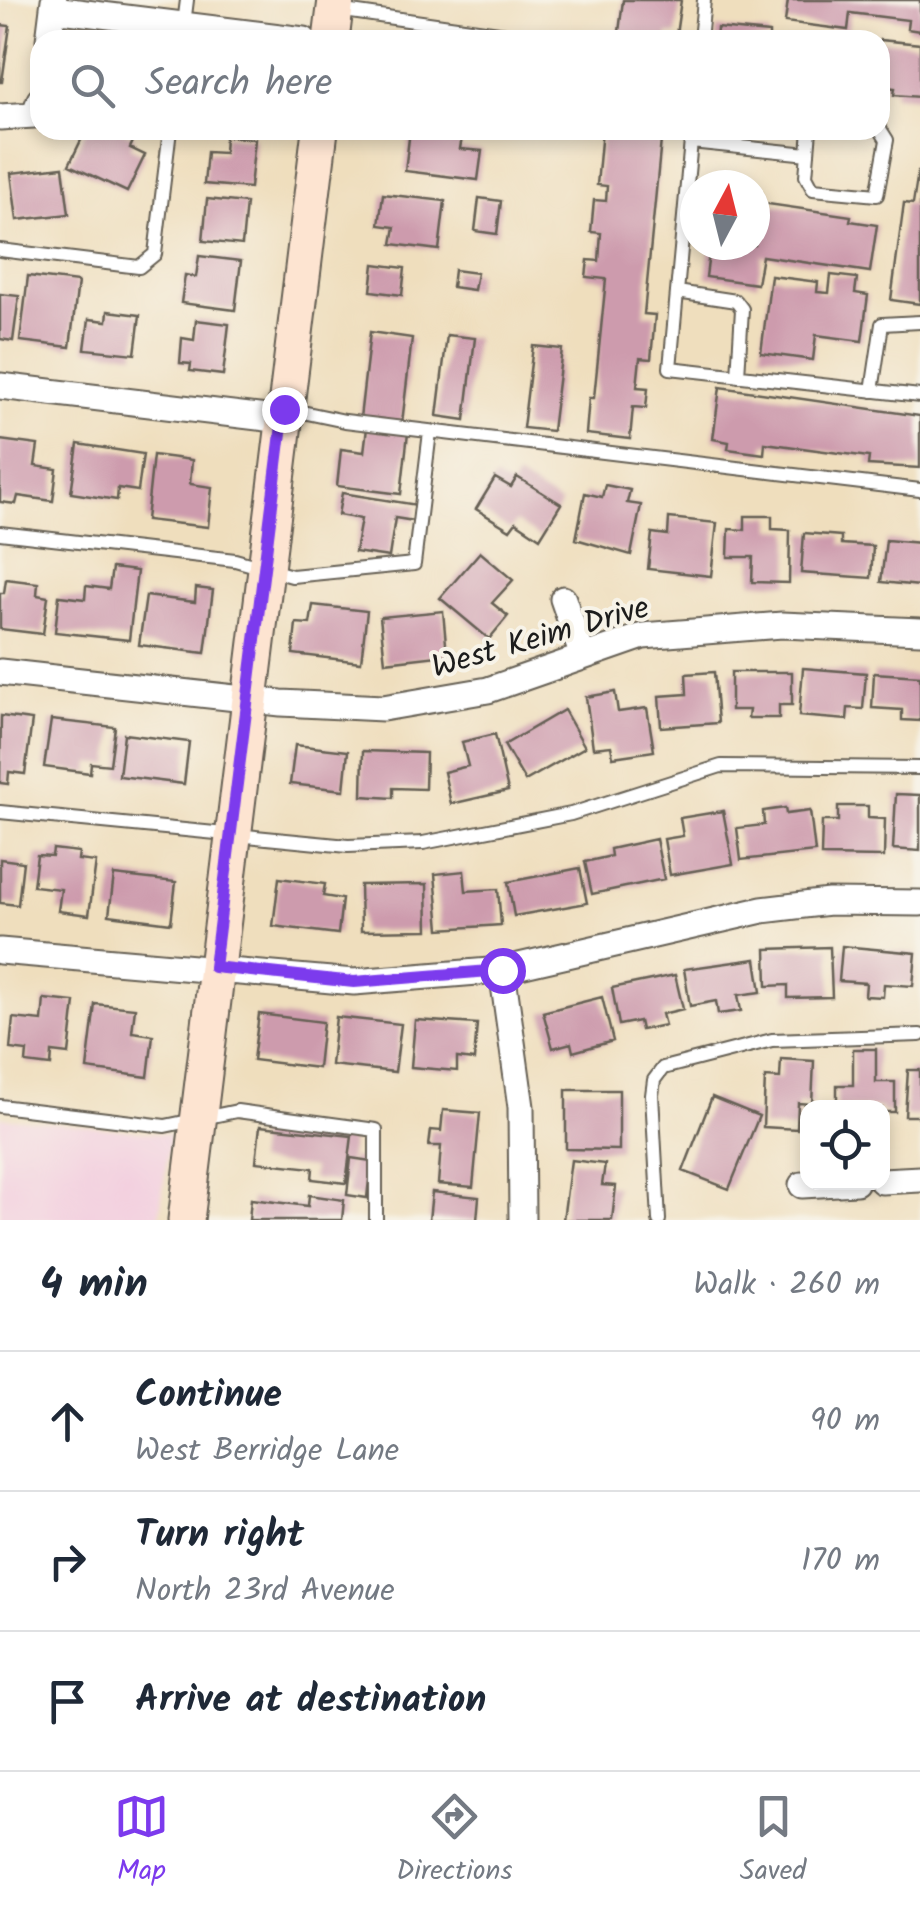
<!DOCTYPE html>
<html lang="en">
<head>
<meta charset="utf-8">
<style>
  body { margin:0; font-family:Kalam,sans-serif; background:#f2f2f3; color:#1f2937 }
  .controls { position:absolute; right:30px; bottom:30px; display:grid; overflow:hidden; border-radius:20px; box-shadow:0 5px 15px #0003 }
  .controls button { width:90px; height:90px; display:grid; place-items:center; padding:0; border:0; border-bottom:2px solid #e0e1e3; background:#fff; color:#1f2937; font:50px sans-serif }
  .compass { position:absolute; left:680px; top:170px; width:90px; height:90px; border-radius:50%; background:#fff; box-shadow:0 5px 15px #0003; rotate:7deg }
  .stop { position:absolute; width:30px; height:30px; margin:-22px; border:8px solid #7c3aed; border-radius:50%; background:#fff }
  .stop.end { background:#7c3aed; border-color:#fff; box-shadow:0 2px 10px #0008 }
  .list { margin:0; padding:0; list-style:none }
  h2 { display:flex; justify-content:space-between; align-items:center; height:130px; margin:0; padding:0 40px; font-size:42px }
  h2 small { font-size:32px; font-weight:400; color:#747a83 }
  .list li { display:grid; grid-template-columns:65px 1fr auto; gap:30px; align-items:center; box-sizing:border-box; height:140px; padding:0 40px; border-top:2px solid #e0e1e3 }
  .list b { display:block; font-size:38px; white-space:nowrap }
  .list p { margin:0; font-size:32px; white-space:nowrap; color:#747a83 }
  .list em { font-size:32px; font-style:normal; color:#747a83 }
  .icon { flex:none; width:55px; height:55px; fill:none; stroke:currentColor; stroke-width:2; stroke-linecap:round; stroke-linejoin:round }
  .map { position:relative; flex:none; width:920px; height:1220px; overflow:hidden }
  .search { position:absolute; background:#fff; box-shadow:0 5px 15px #0003; left:30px; right:30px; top:30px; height:110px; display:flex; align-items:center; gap:25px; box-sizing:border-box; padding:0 35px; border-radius:30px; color:#747a83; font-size:38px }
  .sheet { height:550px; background:#fff }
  nav { display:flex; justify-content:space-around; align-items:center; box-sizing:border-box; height:140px; border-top:2px solid #e0e1e3; background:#fff; font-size:28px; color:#747a83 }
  nav a { display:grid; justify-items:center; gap:5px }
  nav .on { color:#7c3aed }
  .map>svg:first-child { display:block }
</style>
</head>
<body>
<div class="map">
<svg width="920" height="1220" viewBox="0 0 920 1220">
  <rect width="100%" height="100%" fill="#f7f3e8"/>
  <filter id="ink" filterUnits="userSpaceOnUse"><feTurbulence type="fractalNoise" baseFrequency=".01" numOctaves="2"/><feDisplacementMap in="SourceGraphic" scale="20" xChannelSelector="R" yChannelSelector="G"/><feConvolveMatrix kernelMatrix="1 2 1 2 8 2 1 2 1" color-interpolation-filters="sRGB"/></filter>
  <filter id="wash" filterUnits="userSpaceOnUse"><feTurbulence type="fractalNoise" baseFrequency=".0048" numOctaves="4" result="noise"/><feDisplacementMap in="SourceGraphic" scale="40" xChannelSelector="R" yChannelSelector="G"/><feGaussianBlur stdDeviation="2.25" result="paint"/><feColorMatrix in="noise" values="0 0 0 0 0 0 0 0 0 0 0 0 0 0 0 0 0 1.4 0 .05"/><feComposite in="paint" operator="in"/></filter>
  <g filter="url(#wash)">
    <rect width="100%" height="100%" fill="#efdebd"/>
    <!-- built -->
    <path fill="#f3cfdf" d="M0,1117L170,1135L159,1220H0Z"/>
    <g id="blocks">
      <!-- building -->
      <path fill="#cd9bad" d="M623,0H681L676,35L668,34L667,40H618Z
        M788,0H920V31L907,29L908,20L850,13L848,30L785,22Z
        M0,25L10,26L2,82H0Z
        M717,28L769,33V40H716Z
        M880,40L920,44V97L894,95L895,88L880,86Z
        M86,130H120L135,137L130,148L145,155L127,192L69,165Z
        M410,130H463L460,149L482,151L478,180L405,171Z
        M602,130H662L644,314L655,315L651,359L640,358L637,387L648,388L646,408L633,407L630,439L586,434L589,398H594L606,279L586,277L588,260L599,261L601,233L591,232L594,200L606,201L607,186L597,185Z
        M225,136L255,139L250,188L204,184L207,152L224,153Z
        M63,167L69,214L17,220L11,173Z
        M918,172H920V304L891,300L904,203L913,204Z
        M755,192L762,193L761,203L851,216L850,221L877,225L870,272L762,256L757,284L706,277L710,245H755Z
        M383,194L445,201L439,250L392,244L395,227L379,225Z
        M479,198L501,201L497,234L475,231Z
        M207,199L246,203L242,245L203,241Z
        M199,256L241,261L235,310L181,303L185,275L196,277Z
        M374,264L405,268L402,295L371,291Z
        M454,270L477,273L474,290L452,287Z
        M831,275L857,278L855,293L868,295L862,341L816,335L813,360L761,353L771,276L818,282L817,292L829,293Z
        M28,276L78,282L70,347L20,341Z
        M0,294L19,296L13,341L0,339Z
        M108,311L140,315L135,354L85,349L89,319L107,321Z
        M196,320L229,324L223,375L190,371L191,364L180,363L182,338L194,340Z
        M370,332L412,338L402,423L360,418Z
        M447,335L475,338L465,420L437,416Z
        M533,346L562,349L552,431L523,428Z
        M720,387L920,416V468L868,465L869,457L765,443L764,454L728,449L729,442L713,439Z
        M367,428L408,433L401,494L337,486L341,449L364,452Z
        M0,440L38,445L35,466L57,469L53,501L18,496L16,504L0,502Z
        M78,444L143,454L138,491L118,488L117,500L71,493Z
        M153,455L192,460L190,484L212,487L208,527L146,520Z
        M517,477L561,504L540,538L516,522L510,530L476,509L495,478L511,487Z
        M605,485L630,490L627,503L641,505L631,555L576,539L585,493L602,497Z
        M342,493L417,505L414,521L395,518L389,557L355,552L361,519L338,515Z
        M745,516H772V529L790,530L789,583L752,582L753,557H728L729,529L745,530Z
        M669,518L717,523L711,576L648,569L652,533L668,535Z
        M804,533L841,536V544L873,546L871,578L801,573Z
        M886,540L920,543V586L881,582Z
        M480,552L513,580L492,603L508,616L489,639L440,598Z
        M112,568L137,571L129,640L55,632L59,596L85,599L86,586L109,589Z
        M6,579L38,583L37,595L48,597L43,634L0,629V593H4Z
        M196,588L213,590L205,653L139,645L146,596L195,602Z
        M313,605L367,611L361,662L293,654L296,623L310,624Z
        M443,611L447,655L385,662L380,617Z
        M803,668L866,673L863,709L848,708L847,720L799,716Z
        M714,672L718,723L661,727L659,696L687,694L686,674Z
        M731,672H792V705H779V718H748L749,710H731Z
        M874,673L920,676V721L902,720V710L872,708Z
        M615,692L618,712L647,708L654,751L613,757L611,746L593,748L586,697Z
        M564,710L585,747L525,781L504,745Z
        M1,716L32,720L25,774L9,772L8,784L0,783Z
        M51,720L115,727L110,765L91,763L90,773L44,767Z
        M124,734L189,742L184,784L119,776Z
        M495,734L508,791L451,804L444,772L468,766L462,742Z
        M295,745L348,751L344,790L290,784Z
        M363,751L426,753L425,789L393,788V798L362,796Z
        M896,794L920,795V851L893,849Z
        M838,806H868V818L885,819L884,857L821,856L822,821H838Z
        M785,808L786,814L810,811L815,852L741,860L737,828L764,825L763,811Z
        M723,811L733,864L670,875L664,839L683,836L680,818Z
        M656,839L664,879L592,894L585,862L611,856L610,849Z
        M53,849L79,852L78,860L96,862L89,915L58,911L61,889L33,886L37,855L52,856Z
        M0,859L23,862L18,905L0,903Z
        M580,868L587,903L514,916L508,882Z
        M464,871L466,891L498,889L501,925L440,929L435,874Z
        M114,875L176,882L171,923L109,915Z
        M279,878L325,884L323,896L342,899L338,934L273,926Z
        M427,884L428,930L361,931L360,885Z
        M842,946L916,953L913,986L884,984L883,997L865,996L866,983L839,981Z
        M830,947L832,997L788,998V985L767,986L766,949Z
        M756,959L761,992L738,995L741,1011L718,1014L716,1001L690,1006L684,969Z
        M675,975L683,1009L662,1014L665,1025L641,1030L639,1021L619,1025L612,988Z
        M602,997L613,1041L573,1052L571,1043L553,1048L543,1012Z
        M44,999L75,1002L69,1054L52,1052L51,1066L26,1063L27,1051L10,1049L13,1018L42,1021Z
        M95,1004L135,1008L132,1032L153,1035L148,1077L87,1069Z
        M259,1014L323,1022L318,1068L253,1060Z
        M336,1017L401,1024L395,1072L331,1065Z
        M415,1020L477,1024L474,1060L457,1058V1071L411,1067Z
        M853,1049H876V1082H895V1112H882V1108H837V1085H853Z
        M781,1059L814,1061L812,1104L798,1103L797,1129L763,1127L765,1077L780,1078Z
        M908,1070H920V1116H905Z
        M566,1090H619V1150L566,1149Z
        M712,1097L759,1116L729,1189L683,1171Z
        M443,1110L480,1113L473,1187L438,1184L441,1146H429L431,1130L441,1131Z
        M260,1126L352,1136L346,1183L312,1179L313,1168L256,1162Z
        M351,1158L371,1161L367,1198L347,1195Z
        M571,1160L605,1164L602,1185L616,1186L612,1220H563Z
        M432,1192L479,1197L477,1220H429Z
        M309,1195L344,1200L342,1220H249L251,1199L308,1206Z"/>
    </g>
  </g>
  <g filter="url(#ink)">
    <use href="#blocks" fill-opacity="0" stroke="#666054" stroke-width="2.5"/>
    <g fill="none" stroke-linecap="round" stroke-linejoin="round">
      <defs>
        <path id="lane" d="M337,10L534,38
          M182,40L187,0
          M700,40L704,0
          M692,130L670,368L920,396
          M810,130L806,176L813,189L877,195L887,140L880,129
          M691,142L808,154
          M0,250L139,267L155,254L170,130
          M677,292L736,301L742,309L738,376
          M872,391L882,324L920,322
          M288,409L345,421L920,490
          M0,533L235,560L292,576L414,564L430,432
          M0,812L348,846L423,843L571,814L721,766L920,768
          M0,1106L165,1126L237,1111L376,1130V1220
          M659,1220L652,1095L654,1080L663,1068L772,1040L920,1035"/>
        <path id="street" d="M53,9L304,40
          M49,40L54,0
          M0,117L34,115L40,100
          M0,386L283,420
          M563,599L582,654
          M0,672L281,703L383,708L488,690L643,636L782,625L920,631
          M0,951L354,982L502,970L762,910L829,902L920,903
          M502,970L521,1107L522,1220
          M882,1181L920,1179
          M802,1185L856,1182"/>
        <path id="secondary" d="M331,40L336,0
          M186,1220L320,130"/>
      </defs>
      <!-- lane casing -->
      <use href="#lane" stroke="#666054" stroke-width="16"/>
      <!-- street casing -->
      <use href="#street" stroke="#666054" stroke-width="29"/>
      <!-- secondary casing -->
      <use href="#secondary" stroke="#666054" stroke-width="39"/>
      <!-- lane -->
      <use href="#lane" stroke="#fff" stroke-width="12"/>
      <!-- street -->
      <use href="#street" stroke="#fff" stroke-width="25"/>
      <!-- secondary -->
      <use href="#secondary" stroke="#fde4d1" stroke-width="35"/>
    </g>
  </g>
  <g fill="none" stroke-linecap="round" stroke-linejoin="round" filter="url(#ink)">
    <!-- route -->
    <path stroke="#7c3aed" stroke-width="12" d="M284,409L214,967L354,982L502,970"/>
  </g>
  <g text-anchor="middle" stroke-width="8" stroke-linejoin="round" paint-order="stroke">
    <!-- street labels -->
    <g font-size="32" fill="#1c1c1c" stroke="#f7f3e8">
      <text transform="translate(540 636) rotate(-16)" y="11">West Keim Drive</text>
    </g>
  </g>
</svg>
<div class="controls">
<button><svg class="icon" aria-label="locate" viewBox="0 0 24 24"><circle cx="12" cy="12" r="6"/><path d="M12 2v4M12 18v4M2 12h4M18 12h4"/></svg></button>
</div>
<svg class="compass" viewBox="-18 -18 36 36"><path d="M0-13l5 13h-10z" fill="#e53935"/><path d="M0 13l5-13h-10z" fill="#747a83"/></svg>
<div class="stop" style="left:502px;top:970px"></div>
<div class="stop end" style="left:284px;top:409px"></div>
<div class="search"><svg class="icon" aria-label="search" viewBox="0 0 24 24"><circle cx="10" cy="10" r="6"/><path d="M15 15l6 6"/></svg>Search here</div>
</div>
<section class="sheet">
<h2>4 min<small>Walk · 260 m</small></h2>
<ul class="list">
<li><svg class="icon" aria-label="ahead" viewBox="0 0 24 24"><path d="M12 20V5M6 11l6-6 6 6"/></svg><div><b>Continue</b><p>West Berridge Lane</p></div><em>90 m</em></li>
<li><svg class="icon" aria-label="right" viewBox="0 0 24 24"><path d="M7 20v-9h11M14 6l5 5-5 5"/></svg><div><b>Turn right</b><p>North 23rd Avenue</p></div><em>170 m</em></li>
<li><svg class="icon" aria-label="arrive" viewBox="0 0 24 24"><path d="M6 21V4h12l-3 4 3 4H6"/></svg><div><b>Arrive at destination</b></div></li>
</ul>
</section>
<nav>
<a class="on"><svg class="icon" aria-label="map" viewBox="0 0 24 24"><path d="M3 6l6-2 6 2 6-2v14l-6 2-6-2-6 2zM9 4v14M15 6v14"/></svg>Map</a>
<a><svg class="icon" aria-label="directions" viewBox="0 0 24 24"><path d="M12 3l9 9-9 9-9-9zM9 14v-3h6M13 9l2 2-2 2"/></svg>Directions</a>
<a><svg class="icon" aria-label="saved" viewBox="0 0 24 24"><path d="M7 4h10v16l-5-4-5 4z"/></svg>Saved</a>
</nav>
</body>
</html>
